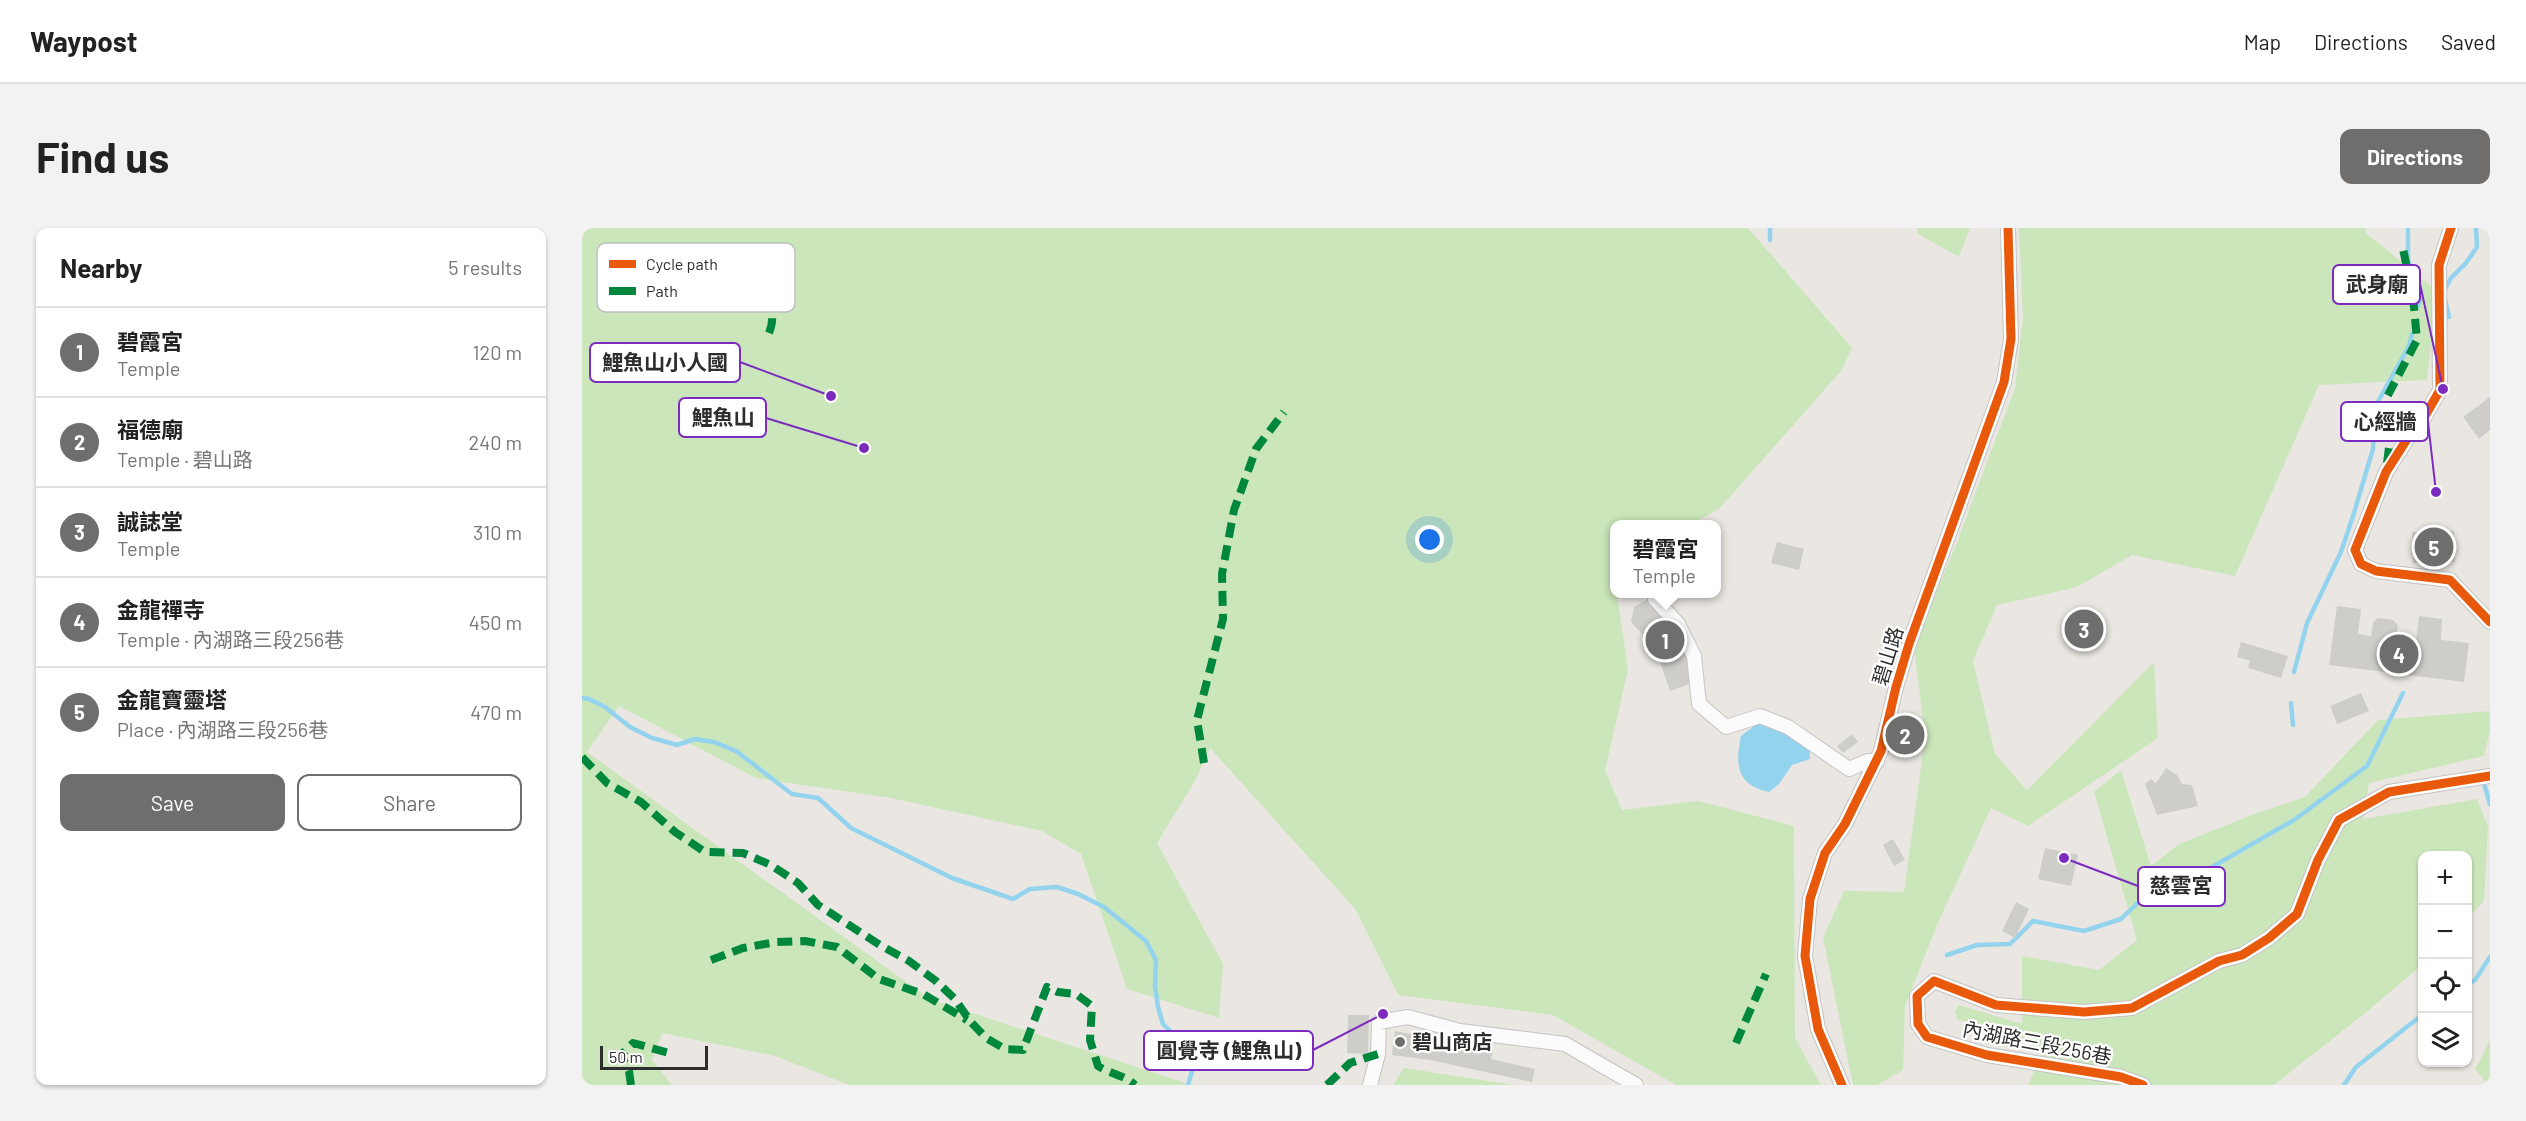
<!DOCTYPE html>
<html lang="en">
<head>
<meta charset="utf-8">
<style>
  body { margin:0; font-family:Barlow,"Noto Sans TC",sans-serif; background:#f2f2f2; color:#222 }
  .controls { position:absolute; right:18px; bottom:18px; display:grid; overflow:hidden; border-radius:12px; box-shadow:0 2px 4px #0004 }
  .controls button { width:54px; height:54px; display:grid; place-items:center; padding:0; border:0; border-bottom:2px solid #e0e0e0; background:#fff; color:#222; font:30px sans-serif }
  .scale { position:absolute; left:18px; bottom:15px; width:108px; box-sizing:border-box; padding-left:6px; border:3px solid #2d2d2d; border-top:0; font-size:16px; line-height:21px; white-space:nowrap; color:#2d2d2d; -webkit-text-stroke:4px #fff; paint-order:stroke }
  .you { position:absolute; left:848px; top:312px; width:21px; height:21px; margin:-15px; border:4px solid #fff; border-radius:50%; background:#1a73e8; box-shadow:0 0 0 9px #1a73e833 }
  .badge { display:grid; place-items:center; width:39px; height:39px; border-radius:50%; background:#6f6e6c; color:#fff; font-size:20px; font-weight:700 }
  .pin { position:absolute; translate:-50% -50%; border:3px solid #fff; box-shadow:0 2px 6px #0006 }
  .popup { position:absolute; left:1028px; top:292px; width:111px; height:78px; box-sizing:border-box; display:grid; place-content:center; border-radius:12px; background:#fff; filter:drop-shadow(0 2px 4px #0005); font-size:20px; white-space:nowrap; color:#767676 }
  .popup b { font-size:22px; color:#222 }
  .popup::after { content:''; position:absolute; left:50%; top:100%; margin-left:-12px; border:12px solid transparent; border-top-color:#fff }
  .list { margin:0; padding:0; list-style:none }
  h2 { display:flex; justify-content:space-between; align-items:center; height:78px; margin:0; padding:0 24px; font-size:26px }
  h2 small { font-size:20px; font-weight:400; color:#767676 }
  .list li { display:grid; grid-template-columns:39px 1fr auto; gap:18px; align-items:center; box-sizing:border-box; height:90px; padding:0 24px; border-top:2px solid #e0e0e0 }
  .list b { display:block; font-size:22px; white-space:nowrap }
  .list p { margin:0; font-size:20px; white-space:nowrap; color:#767676 }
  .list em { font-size:20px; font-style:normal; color:#767676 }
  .actions { display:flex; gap:12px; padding:18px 24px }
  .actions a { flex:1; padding:14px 0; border:2px solid #6f6e6c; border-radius:12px; text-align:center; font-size:21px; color:#6f6e6c }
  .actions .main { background:#6f6e6c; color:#fff }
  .icon { flex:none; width:33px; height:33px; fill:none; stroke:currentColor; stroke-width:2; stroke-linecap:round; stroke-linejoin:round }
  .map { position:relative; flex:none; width:1908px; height:857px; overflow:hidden; border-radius:12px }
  header { display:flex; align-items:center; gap:36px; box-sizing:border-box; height:84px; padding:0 30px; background:#fff; border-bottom:2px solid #e0e0e0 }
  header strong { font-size:28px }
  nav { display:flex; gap:33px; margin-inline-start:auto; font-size:21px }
  .intro { display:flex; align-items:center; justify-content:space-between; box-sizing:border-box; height:144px; padding:0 36px }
  h1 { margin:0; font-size:42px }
  .button { padding:15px 27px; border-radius:12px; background:#6f6e6c; color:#fff; font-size:21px; font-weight:700 }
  main { display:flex; gap:36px; padding:0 36px }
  aside { flex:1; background:#fff; border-radius:12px; box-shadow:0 2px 4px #0004 }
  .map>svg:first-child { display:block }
</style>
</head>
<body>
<header>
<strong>Waypost</strong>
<nav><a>Map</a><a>Directions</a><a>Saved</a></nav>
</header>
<div class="intro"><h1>Find us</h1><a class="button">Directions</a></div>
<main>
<aside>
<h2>Nearby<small>5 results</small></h2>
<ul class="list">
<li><span class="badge">1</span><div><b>碧霞宮</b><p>Temple</p></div><em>120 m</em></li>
<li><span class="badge">2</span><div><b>福德廟</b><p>Temple · 碧山路</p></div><em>240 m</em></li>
<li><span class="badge">3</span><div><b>誠誌堂</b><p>Temple</p></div><em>310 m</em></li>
<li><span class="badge">4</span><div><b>金龍禪寺</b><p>Temple · 內湖路三段256巷</p></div><em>450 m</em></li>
<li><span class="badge">5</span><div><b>金龍寶靈塔</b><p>Place · 內湖路三段256巷</p></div><em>470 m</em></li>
</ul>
<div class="actions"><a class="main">Save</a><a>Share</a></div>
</aside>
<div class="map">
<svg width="1908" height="857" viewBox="0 0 1908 857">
  <rect width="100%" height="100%" fill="#eae7e2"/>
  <!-- green -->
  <path fill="#cbe6ba" d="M0,0H1166L1270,120L1259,143L1137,281L1109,296H1032V366H1035L1046,442L1023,542L1040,582L1116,573L1212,598L1213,810L1239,857H1094L971,787L816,767L774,682L628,520L614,551L575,615L641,736L637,790L545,761L499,626L460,603L309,570L174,550L37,478L5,524L348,771L609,857H267L193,828L80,805L70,832L90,857H0Z
    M1335,0H1388L1377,29L1336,6Z
    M1437,0H1784V5L1855,63L1845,152L1737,157L1653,348L1550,327L1495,359L1415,377L1391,433L1413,526L1445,562L1572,434L1576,510L1446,598L1409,580L1355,697L1323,778L1321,842L1295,857H1271L1241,710L1262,663L1322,664L1343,509L1332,418L1373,319L1433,160L1441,89Z
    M1908,483V503L1902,528L1787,555L1782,591L1895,571L1906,599L1902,673L1886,690V628H1840V737L1782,786L1692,857H1446L1462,820L1375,791L1373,783L1377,777L1440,796V728L1517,742L1555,712L1512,564L1539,542L1569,638L1597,616L1667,588L1723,569L1796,492Z
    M1908,812V857H1906L1893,841Z
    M822,840L932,857H811Z"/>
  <!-- water -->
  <path fill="#94d3ee" d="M1176,495L1198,496L1227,513L1228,531L1210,537L1197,556L1187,564C1154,557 1153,536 1159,508Z"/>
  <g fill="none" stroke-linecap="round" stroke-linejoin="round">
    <!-- stream -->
    <path stroke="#94d3ee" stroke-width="4.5" d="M1188,0V12
      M1826,0V31L1838,73L1836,78
      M1862,63L1869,50L1884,35L1895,19L1894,0
      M1863,71L1867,89
      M1712,444L1725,395L1759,324L1772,285L1791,221L1793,179L1827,118L1830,106
      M0,470L7,471L23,479L48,499L70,510L95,517L113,511L132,514L154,523L210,566L236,570L269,600L370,650L431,671L448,661L475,659L496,666L522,679L564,713L574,732L573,758L576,779L581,796L599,814L611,840L606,857
      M1709,475L1711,497
      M1901,552L1908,576
      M1365,727L1395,717L1428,716L1451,693L1502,703L1539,691L1569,662L1618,646L1712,592L1785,538L1821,465
      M1886,757L1893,752L1908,729
      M1762,857L1774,839L1840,787"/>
  </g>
  <!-- building -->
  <path fill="#cfcdc9" d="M1908,169V202L1897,211L1881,189Z
    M1872,303L1873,334L1831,335L1830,304Z
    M1195,314L1222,321L1217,342L1189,335Z
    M1068,370L1095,404L1108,426L1113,454L1088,463L1073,420L1049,394L1052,379Z
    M1755,378L1779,381L1776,406L1789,408L1791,394L1796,390L1811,392L1814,395L1816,398L1814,410L1834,413L1837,388L1860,391L1859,412L1887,415L1882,454L1747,437Z
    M1659,414L1706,428L1699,450L1666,440L1668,433L1655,429Z
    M1779,465L1787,483L1755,496L1748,478Z
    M1270,506L1276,514L1261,525L1255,518Z
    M1584,540L1595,547L1600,556L1610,557L1616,578L1575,587L1563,556L1569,551L1574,555Z
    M1311,611L1323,632L1312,638L1301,617Z
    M1463,620L1496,627L1489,658L1456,651Z
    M1434,674L1447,681L1433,710L1420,703Z
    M766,787H787L786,826L765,825Z
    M813,803L911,822L909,831L953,841L950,854L848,832L810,827Z"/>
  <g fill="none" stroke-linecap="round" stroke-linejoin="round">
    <defs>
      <path id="minor" d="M1869,0L1857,37L1858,162L1836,200L1827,208L1804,244L1773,322L1779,336L1794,343L1868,352L1908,394
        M1073,371L1096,396L1112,428L1117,476L1144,499L1178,488L1206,499L1267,541L1286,533H1295
        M788,857L796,826L797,794L826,789L878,803L983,816L1054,857
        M1260,857L1236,801L1223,728L1228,671L1243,625L1263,596L1299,523L1314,459L1327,416L1422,154L1429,111L1426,0
        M1561,857L1539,849L1405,827L1345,809L1336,796L1335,768L1352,753L1414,777L1502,784L1550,780L1637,733L1660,727L1687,710L1715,686L1736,632L1757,592L1807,564L1908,548"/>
    </defs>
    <!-- minor casing -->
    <use href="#minor" stroke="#c4c3c3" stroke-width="16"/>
    <!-- minor -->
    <use href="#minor" stroke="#fcfbfb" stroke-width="14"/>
    <!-- quiet -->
    <path stroke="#00873e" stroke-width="8" stroke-dasharray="15 8" stroke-linecap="butt" d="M188,70L174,42L178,28L187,24L202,27
      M187,105C194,87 187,83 189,67C191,54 197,43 193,30L208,29
      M1805,235L1811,189L1805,169L1835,112L1831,68L1821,21
      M0,529L25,555L59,574L93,604L123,624L161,625L189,637L216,655L236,677L298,717L327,733L354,753L373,771L388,793L404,810L423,821L441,822L465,759L476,764L494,766L510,778L508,812L516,838C528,846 542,847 553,857
      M622,535L615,492L641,391L640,346L652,282L674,221L702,184
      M129,732L161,720L194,714L223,713L255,719L297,751L341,766L385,792
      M1154,815L1184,746
      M49,857L47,843L39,827L51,815L87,825
      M745,857L768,835L796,826"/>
    <defs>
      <path id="cycleway" d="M1869,0L1857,37L1858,162L1836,200L1827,208L1804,244L1773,322L1779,336L1794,343L1868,352L1908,394
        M1260,857L1236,801L1223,728L1228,671L1243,625L1263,596L1299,523L1314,459L1327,416L1422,154L1429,111L1426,0
        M1561,857L1539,849L1405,827L1345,809L1336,796L1335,768L1352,753L1414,777L1502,784L1550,780L1637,733L1660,727L1687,710L1715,686L1736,632L1757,592L1807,564L1908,548"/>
    </defs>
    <!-- cycleway casing -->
    <use href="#cycleway" stroke="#fff" stroke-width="13"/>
    <!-- cycleway -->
    <use href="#cycleway" stroke="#e8590c" stroke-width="9"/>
  </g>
  <!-- markers -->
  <circle fill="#6f6e6c" stroke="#fff" stroke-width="2" cx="818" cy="814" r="6"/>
  <g text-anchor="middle" stroke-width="4.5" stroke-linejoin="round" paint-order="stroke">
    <!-- street labels -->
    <g font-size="20" fill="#2d2d2d" stroke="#fff">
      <text transform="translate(1306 428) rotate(-73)" y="7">碧山路</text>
      <text transform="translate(1455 815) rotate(11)" y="7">內湖路三段256巷</text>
    </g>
    <!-- poi labels -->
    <g font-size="20" font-weight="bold" fill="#2d2d2d" stroke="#fff" text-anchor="start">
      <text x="830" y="821">碧山商店</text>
    </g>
  </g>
  <!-- legend -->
  <rect x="15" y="15" width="198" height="69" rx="9" fill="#fff" stroke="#c0c0c0" stroke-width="1.5"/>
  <rect x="27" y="32" width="27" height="8" fill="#e8590c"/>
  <rect x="27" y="59" width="27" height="8" fill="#00873e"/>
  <g font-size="16" fill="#2d2d2d">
    <text x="64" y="42">Cycle path</text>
    <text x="64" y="69">Path</text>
  </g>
  <!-- callouts -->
  <path fill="none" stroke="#7b2cbf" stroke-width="2" d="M1861 161L1838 56M249 168L158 134M282 220L184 190M1854 264L1846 194M1482 630L1556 658M801 786L731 822"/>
  <g fill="#7b2cbf" stroke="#fff" stroke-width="2">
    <circle cx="1861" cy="161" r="6"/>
    <circle cx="249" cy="168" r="6"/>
    <circle cx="282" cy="220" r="6"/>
    <circle cx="1854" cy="264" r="6"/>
    <circle cx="1482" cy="630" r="6"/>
    <circle cx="801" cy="786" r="6"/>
  </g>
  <g fill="#fff" stroke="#7b2cbf" stroke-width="2">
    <rect x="1751" y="37" width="87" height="39" rx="6"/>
    <rect x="8" y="115" width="150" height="39" rx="6"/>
    <rect x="97" y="170" width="87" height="39" rx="6"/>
    <rect x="1759" y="174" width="87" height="39" rx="6"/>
    <rect x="1556" y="639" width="87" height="39" rx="6"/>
    <rect x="562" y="803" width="169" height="39" rx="6"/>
  </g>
  <g font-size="21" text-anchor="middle" font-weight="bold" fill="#2d2d2d">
    <text x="1795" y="64">武身廟</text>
    <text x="83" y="142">鯉魚山小人國</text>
    <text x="141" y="197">鯉魚山</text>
    <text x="1803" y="201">心經牆</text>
    <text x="1599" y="665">慈雲宮</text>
    <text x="647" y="830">圓覺寺 (鯉魚山)</text>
  </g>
</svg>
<div class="controls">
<button>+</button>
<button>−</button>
<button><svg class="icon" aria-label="locate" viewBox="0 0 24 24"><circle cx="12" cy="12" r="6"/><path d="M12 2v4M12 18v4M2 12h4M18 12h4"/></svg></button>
<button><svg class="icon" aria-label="layers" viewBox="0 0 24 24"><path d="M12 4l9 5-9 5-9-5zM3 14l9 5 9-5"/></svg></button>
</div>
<div class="scale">50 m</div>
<div class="you"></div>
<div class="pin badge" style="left:1083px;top:412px">1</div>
<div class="popup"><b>碧霞宮</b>Temple</div>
<div class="pin badge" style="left:1323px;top:507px">2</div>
<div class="pin badge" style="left:1502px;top:401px">3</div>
<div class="pin badge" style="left:1817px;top:426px">4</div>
<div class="pin badge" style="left:1852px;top:319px">5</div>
</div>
</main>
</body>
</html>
